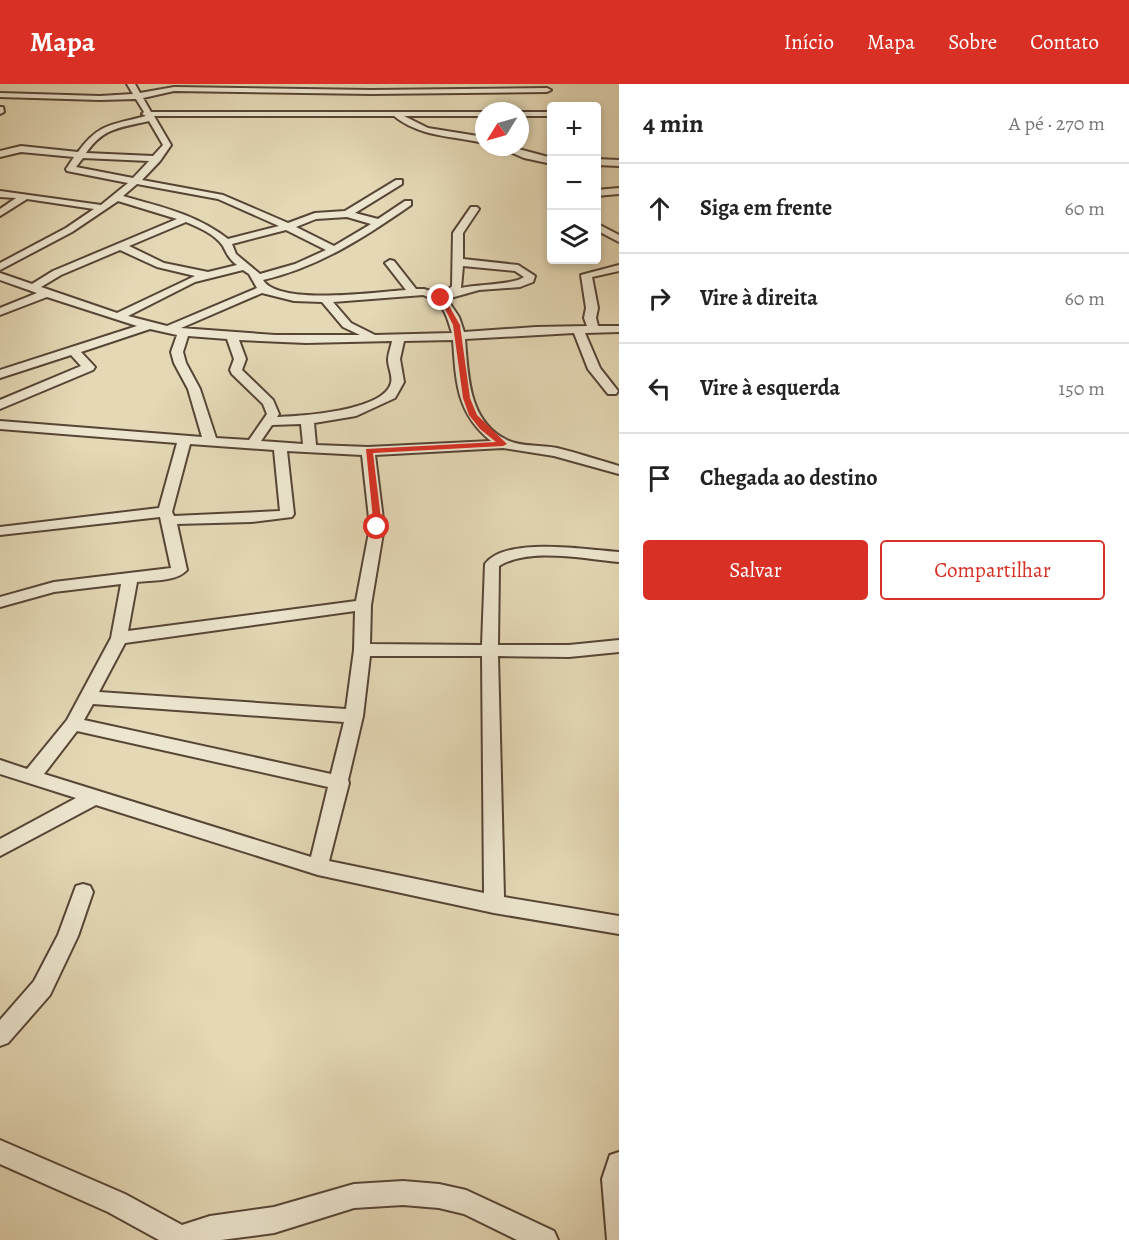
<!DOCTYPE html>
<html lang="pt">
<head>
<meta charset="utf-8">
<style>
  body { margin:0; font-family:Alegreya,serif; background:#f6f6f6; color:#222 }
  .controls { position:absolute; right:18px; top:18px; display:grid; overflow:hidden; border-radius:6px; box-shadow:0 3px 9px #0003 }
  .controls button { width:54px; height:54px; display:grid; place-items:center; padding:0; border:0; border-bottom:2px solid #e0e0e0; background:#fff; color:#222; font:30px sans-serif }
  .compass { position:absolute; left:475px; top:18px; width:54px; height:54px; border-radius:50%; background:#fff; box-shadow:0 3px 9px #0003; rotate:233deg }
  .stop { position:absolute; width:18px; height:18px; margin:-14px; border:4px solid #d93025; border-radius:50%; background:#fff }
  .stop.end { background:#d93025; border-color:#fff; box-shadow:0 2px 6px #0008 }
  .list { margin:0; padding:0; list-style:none }
  h2 { display:flex; justify-content:space-between; align-items:center; height:78px; margin:0; padding:0 24px; font-size:26px }
  h2 small { font-size:20px; font-weight:400; color:#767676 }
  .list li { display:grid; grid-template-columns:39px 1fr auto; gap:18px; align-items:center; box-sizing:border-box; height:90px; padding:0 24px; border-top:2px solid #e0e0e0 }
  .list b { display:block; font-size:22px; white-space:nowrap }
  .list em { font-size:20px; font-style:normal; color:#767676 }
  .actions { display:flex; gap:12px; padding:18px 24px }
  .actions a { flex:1; padding:14px 0; border:2px solid #d93025; border-radius:6px; text-align:center; font-size:21px; color:#d93025 }
  .actions .main { background:#d93025; color:#fff }
  .icon { flex:none; width:33px; height:33px; fill:none; stroke:currentColor; stroke-width:2; stroke-linecap:round; stroke-linejoin:round }
  .map { position:relative; flex:none; width:619px; height:1156px; overflow:hidden }
  header { display:flex; align-items:center; gap:36px; box-sizing:border-box; height:84px; padding:0 30px; background:#d93025; color:#fff }
  header strong { font-size:28px }
  nav { display:flex; gap:33px; margin-inline-start:auto; font-size:21px }
  main { display:flex }
  aside { flex:1; background:#fff }
  .map>svg:first-child { display:block }
</style>
</head>
<body>
<header>
<strong>Mapa</strong>
<nav><a>Início</a><a>Mapa</a><a>Sobre</a><a>Contato</a></nav>
</header>
<main>
<div class="map">
<svg width="619" height="1156" viewBox="0 0 619 1156">
  <rect width="100%" height="100%" fill="#e4d8b5"/>
  <filter id="stains"><feTurbulence type="fractalNoise" baseFrequency=".00333" numOctaves="4"/><feColorMatrix values="0 0 0 0 .2 0 0 0 0 .09 0 0 0 0 .02 0 0 0 .5 -.17"/></filter>
  <radialGradient id="worn" r=".72"><stop offset=".6" stop-color="#630" stop-opacity="0"/><stop offset="1" stop-color="#630" stop-opacity=".3"/></radialGradient>
  <g fill="none" stroke-linecap="round" stroke-linejoin="round">
    <defs>
      <path id="street" d="M127,0H135L140,9L174,3L371,6L547,4L551,6L547,8L371,10L174,7L143,14L151,28H484V32H404L428,44L484,53V59C453,52 420,53 394,32H154L171,61L160,77L142,96L223,111L288,139L315,129L345,127L396,96H402V100L355,129L378,135L405,117H411V121C365,153 319,183 263,196C279,222 376,208 406,206L385,179L390,176L394,177L416,205H424L443,211L452,202L453,149L471,123H477L479,125L463,149V175L518,181L535,192L533,198L520,203L479,206L447,215L459,233L464,248L536,243L587,242L584,234L586,224L581,191L619,181V187L592,193L598,224L596,234L598,242H619V248L585,249L600,284L618,307L616,310H608L588,285L574,249L465,255C468,291 468,338 507,356C520,363 542,361 557,364C578,369 598,376 619,382V390L554,372L503,364L375,371L384,443L371,521L370,560L482,561L485,480C506,452 587,466 619,468V478C585,475 529,463 499,482L498,561H569L619,556V568L569,573L498,572L504,813L619,832V850L494,829L318,791L96,721L0,772V755L76,714L0,690V676L27,685L67,636L111,554L121,500L54,508L0,523V513L54,498L171,484L160,433L0,451V443L159,424L177,359L0,345V337L202,353L188,305L174,279L171,268L177,251L150,245L81,268L95,283L93,286L0,325V316L81,282L71,271L0,294V286L137,242L47,213L0,231V224L37,209L0,196V189L32,200L53,187L177,135L118,117L72,148L0,186V179L66,144L94,125L27,115L0,132V125L16,114L0,113V107L101,121L128,99L67,87L66,85L74,73L21,68L0,73V67L21,62L78,68C99,39 112,41 146,32L142,30L144,28L136,15L100,16L0,13V9L100,12L133,10ZM149,37L163,61L153,72L86,69C104,43 120,44 149,37ZM83,74L149,77L133,94L76,83ZM137,100L218,115L279,142L228,155C196,130 161,123 123,112ZM347,133L371,140L334,162L296,143L316,135ZM186,138C198,143 215,150 223,162C227,170 229,175 237,181L208,188L164,179L129,162ZM286,146L326,166L295,180L260,190L236,170L232,160ZM120,166L157,183L195,192L117,229L41,203L61,191ZM463,182L515,187L524,193C513,201 478,200 461,204ZM243,186L249,190L257,204L167,242L128,232L195,198ZM262,209L294,217L322,218L343,243L360,251H275L181,244ZM423,211C444,219 446,229 452,249L375,251L351,239L333,218ZM188,252L227,255L234,275L230,286L232,290L263,320L267,330L249,356L216,354L200,305L186,279L183,268ZM239,256L306,259L392,257C391,263 388,270 388,276C388,283 393,292 391,299C384,327 302,332 277,333L279,330L273,316L242,286L246,275ZM453,256C456,297 456,329 491,357L368,363L316,361L314,339L356,332L395,314L404,298L400,275L404,257ZM301,340L303,360L261,357L272,341ZM190,360L274,366L280,427L174,432L172,428ZM287,367L362,371L370,443L356,517L128,547L137,498C152,496 176,498 187,486L177,440L251,438L292,433L294,430ZM355,527L354,566L346,625L99,608L125,559ZM370,572H482L484,809L329,777L349,699L348,696L363,632ZM93,620L344,638L331,690L84,636ZM77,647L328,703L311,773L44,690Z
        M0,23H3L4,28L0,30Z
        M520,28H552V32H520Z
        M499,63H511L552,74V80L524,74Z
        M596,75L619,76V82L596,81Z
        M619,104V110L596,112V106Z
        M596,139L619,151V158L596,146Z
        M83,800L90,802L93,808L78,852L50,911L8,959L0,962V936L34,897L58,851L76,802Z
        M0,1056L125,1110L182,1141L210,1132L274,1123L354,1100L403,1097L439,1100L466,1106L554,1147L558,1156H517L464,1130L439,1124L403,1121L354,1124L274,1149L221,1156H159L108,1128L0,1080Z
        M619,1068V1156H607L602,1095L610,1071Z"/>
    </defs>
    <!-- street casing -->
    <use href="#street" stroke="#574536" stroke-width="4"/>
    <!-- street -->
    <use href="#street" fill="#ede6cf" fill-rule="evenodd"/>
  </g>
  <!-- route -->
  <path fill="#d93025" d="M439,213H444L460,241L470,314L477,331L507,360L503,362L373,369L382,443L374,445L366,365L496,358L480,345L469,331L463,314L453,241Z"/>
  <rect width="100%" height="100%" filter="url(#stains)"/>
  <rect width="100%" height="100%" fill="url(#worn)"/>
</svg>
<div class="controls">
<button>+</button>
<button>−</button>
<button><svg class="icon" aria-label="layers" viewBox="0 0 24 24"><path d="M12 4l9 5-9 5-9-5zM3 14l9 5 9-5"/></svg></button>
</div>
<svg class="compass" viewBox="-18 -18 36 36"><path d="M0-13l5 13h-10z" fill="#e53935"/><path d="M0 13l5-13h-10z" fill="#767676"/></svg>
<div class="stop" style="left:377px;top:443px"></div>
<div class="stop end" style="left:441px;top:214px"></div>
</div>
<aside>
<h2>4 min<small>A pé · 270 m</small></h2>
<ul class="list">
<li><svg class="icon" aria-label="ahead" viewBox="0 0 24 24"><path d="M12 20V5M6 11l6-6 6 6"/></svg><div><b>Siga em frente</b></div><em>60 m</em></li>
<li><svg class="icon" aria-label="right" viewBox="0 0 24 24"><path d="M7 20v-9h11M14 6l5 5-5 5"/></svg><div><b>Vire à direita</b></div><em>60 m</em></li>
<li><svg class="icon" aria-label="left" viewBox="0 0 24 24"><path d="M17 20v-9H6M10 6l-5 5 5 5"/></svg><div><b>Vire à esquerda</b></div><em>150 m</em></li>
<li><svg class="icon" aria-label="arrive" viewBox="0 0 24 24"><path d="M6 21V4h12l-3 4 3 4H6"/></svg><div><b>Chegada ao destino</b></div></li>
</ul>
<div class="actions"><a class="main">Salvar</a><a>Compartilhar</a></div>
</aside>
</main>
</body>
</html>
